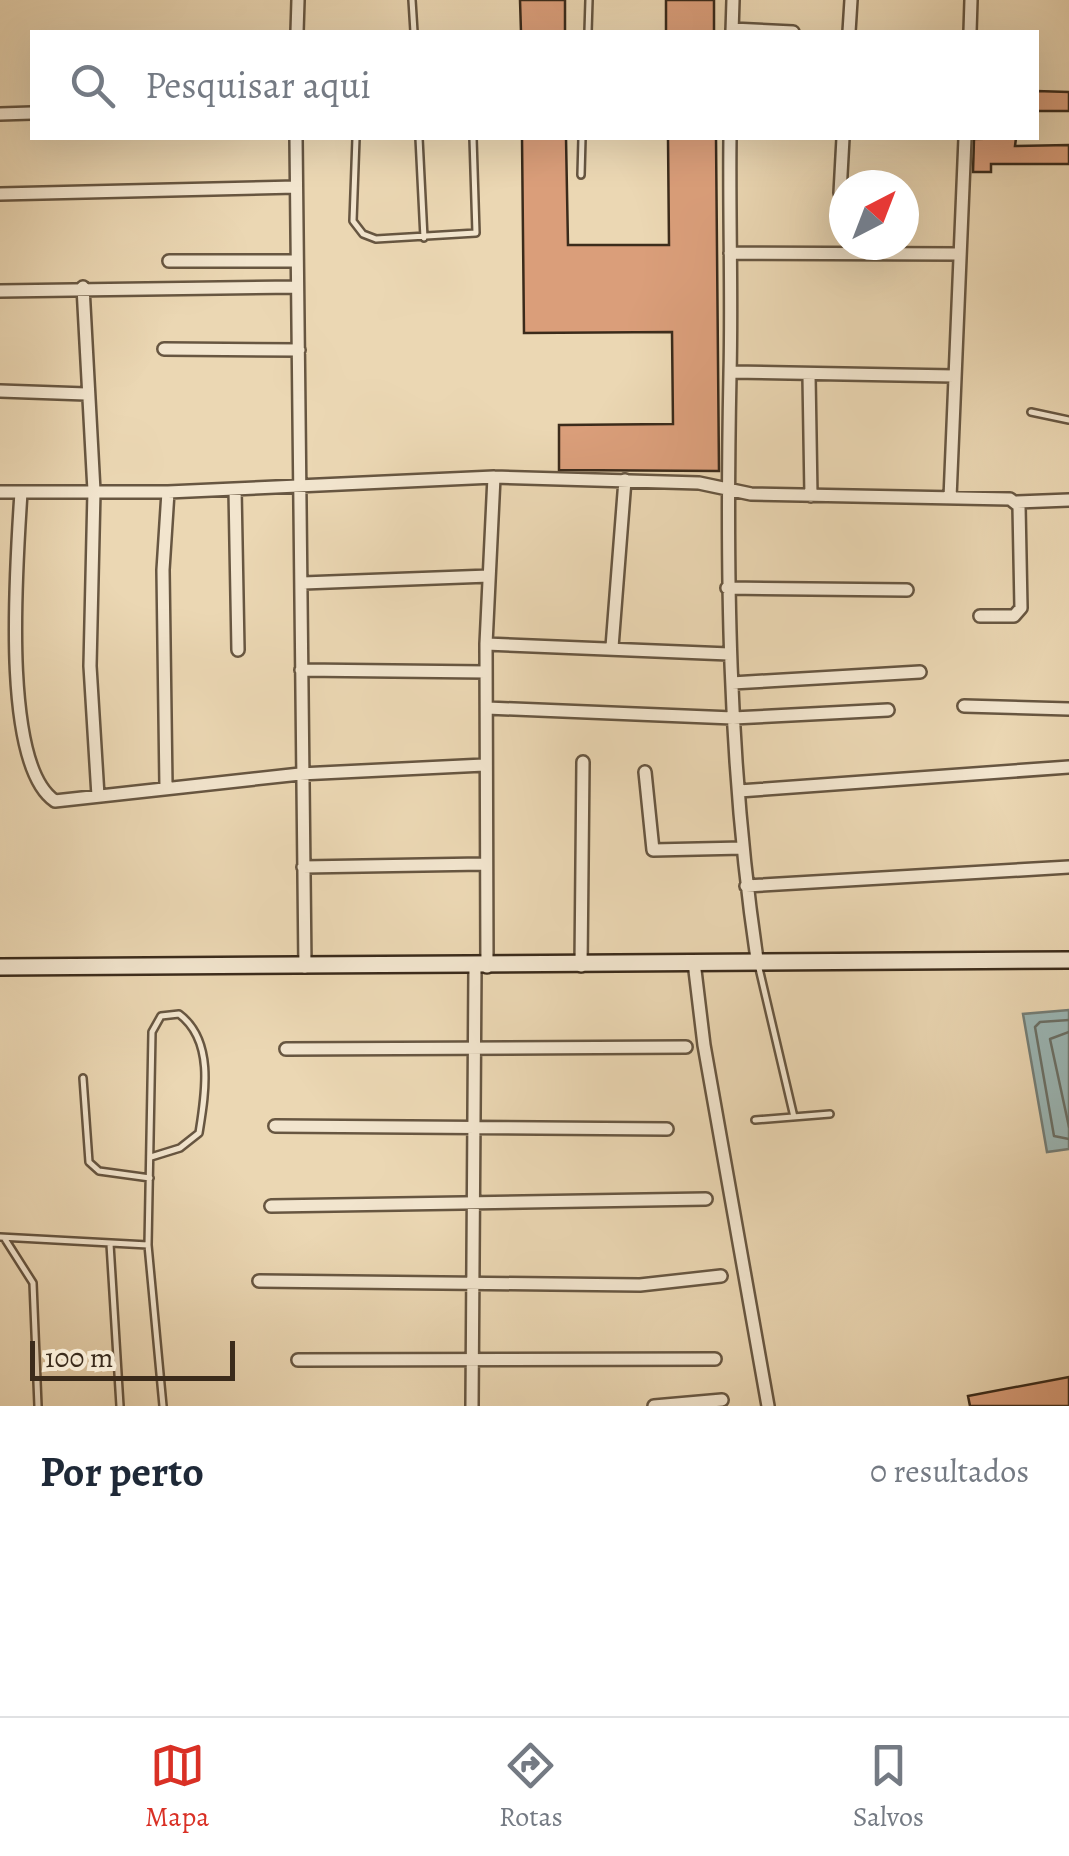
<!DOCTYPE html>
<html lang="pt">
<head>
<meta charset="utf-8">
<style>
  body { margin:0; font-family:Alegreya,serif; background:#f6f6f7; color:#1f2937 }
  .compass { position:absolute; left:829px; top:170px; width:90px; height:90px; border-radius:50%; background:#fff; box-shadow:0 10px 40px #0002; rotate:42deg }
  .scale { position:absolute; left:30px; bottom:25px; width:205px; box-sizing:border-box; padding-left:10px; border:5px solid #3b2b1b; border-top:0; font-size:28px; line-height:35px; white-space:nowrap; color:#3b2b1b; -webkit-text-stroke:8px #f2e5ce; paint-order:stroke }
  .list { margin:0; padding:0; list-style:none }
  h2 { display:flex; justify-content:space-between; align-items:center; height:130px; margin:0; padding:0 40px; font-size:42px }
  h2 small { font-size:32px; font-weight:400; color:#747a83 }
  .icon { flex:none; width:55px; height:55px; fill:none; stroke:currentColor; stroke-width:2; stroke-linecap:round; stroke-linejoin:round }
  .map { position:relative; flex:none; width:1069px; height:1406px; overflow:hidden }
  .search { position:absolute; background:#fff; box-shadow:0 10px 40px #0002; left:30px; right:30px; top:30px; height:110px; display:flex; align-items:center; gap:25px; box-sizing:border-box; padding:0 35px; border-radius:0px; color:#747a83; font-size:38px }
  .sheet { height:310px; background:#fff }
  nav { display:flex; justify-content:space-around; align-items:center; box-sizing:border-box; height:140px; border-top:2px solid #e0e1e3; background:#fff; font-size:28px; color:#747a83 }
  nav a { display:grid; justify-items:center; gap:5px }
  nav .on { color:#d93025 }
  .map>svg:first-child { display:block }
</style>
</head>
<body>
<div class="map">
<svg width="1069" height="1406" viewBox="0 0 1069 1406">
  <rect width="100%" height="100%" fill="#ebd7b3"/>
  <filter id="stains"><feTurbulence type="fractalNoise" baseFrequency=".002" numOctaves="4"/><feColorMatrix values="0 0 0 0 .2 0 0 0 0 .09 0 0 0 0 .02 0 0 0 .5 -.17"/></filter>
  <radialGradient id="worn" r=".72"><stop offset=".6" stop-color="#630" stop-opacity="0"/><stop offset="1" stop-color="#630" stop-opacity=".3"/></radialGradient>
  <!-- water -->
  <path fill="#9bb7b6" stroke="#757f78" stroke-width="2.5" d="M1069,1010V1149L1047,1152L1023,1014Z"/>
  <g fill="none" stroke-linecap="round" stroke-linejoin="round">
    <!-- shore -->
    <path stroke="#6b7168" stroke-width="2.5" d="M1069,1020L1040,1022L1035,1027L1054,1136L1069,1139
      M1069,1032L1050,1039L1069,1127"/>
  </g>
  <!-- building -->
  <path fill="#da9e7a" stroke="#3b2b1b" stroke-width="2.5" d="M520,0H565V32H521Z
    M666,0H714V32H666Z
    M1036,91L1069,92V111H1036Z
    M522,138H566L568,245H669L668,138H716L719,471L559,470V425L673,424L672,332L524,333Z
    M1016,138L1015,146L1069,145V164H991V172H973L974,139Z
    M1069,1377V1406H970L968,1396Z"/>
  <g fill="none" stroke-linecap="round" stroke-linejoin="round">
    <defs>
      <path id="lane" d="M412,0L414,32
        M588,32L589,0
        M356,138L353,221L363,234L376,239L476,233L473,138
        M419,138L424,238
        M581,175L582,138
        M1031,412L1069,420
        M758,964L794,1117
        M83,1078L89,1162L99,1171L150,1178
        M755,1120L830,1114
        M151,1157L180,1148L199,1133C205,1095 215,1041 179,1014L161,1016L152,1032L148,1245L163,1406
        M0,1237L148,1245
        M5,1239L33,1283L38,1406
        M110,1244L120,1406"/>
      <path id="street" d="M732,29L793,32
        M297,32L298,0
        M732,32L733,0
        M849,32L851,0
        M970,32L971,0
        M0,114L32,113
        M296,138L305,967
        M730,138C729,216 732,295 730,374C726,570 728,765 757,959
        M840,193L843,138
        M0,194L296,187
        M730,253L960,254
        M169,261H296
        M83,287L94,491L90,666L98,796
        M0,291L297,287
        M164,349L299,350
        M731,372L954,376
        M809,376L811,496
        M0,391L86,394
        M235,489L238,650
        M0,492H168L494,477L699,483L751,494L1010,499L1019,506L1021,608L1014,616H980
        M21,492C17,560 0,764 55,801L300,774L484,765
        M950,498L965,138
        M1017,502L1069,500
        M303,583L489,576
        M727,588L907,590
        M486,644L729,654
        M612,647L625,480
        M301,670L486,672
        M732,683L920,672
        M964,706L1069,709
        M487,708L733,718L888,710
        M645,772L653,850L743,848
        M166,787L163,570L168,492
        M739,791L1069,767
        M303,867L483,864
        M746,886L1069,867
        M694,962L704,1045L768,1406
        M581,966L583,762
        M487,967L486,644L494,477
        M286,1049L686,1047
        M275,1126L667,1129
        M271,1206L706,1199
        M259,1281L640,1285L721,1276
        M298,1360L715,1359
        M472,1406L475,967
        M654,1406L722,1400"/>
      <path id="secondary" d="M0,967L1069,960"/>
    </defs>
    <!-- lane casing -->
    <use href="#lane" stroke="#675641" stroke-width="10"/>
    <!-- street casing -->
    <use href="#street" stroke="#675641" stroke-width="16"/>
    <!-- secondary casing -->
    <use href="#secondary" stroke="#3b2b1b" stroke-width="20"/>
    <!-- lane -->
    <use href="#lane" stroke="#f2e5ce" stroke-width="5"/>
    <!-- street -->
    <use href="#street" stroke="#f2e5ce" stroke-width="11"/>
    <!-- secondary -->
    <use href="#secondary" stroke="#f2e5ce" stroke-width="15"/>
  </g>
  <rect width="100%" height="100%" filter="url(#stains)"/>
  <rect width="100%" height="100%" fill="url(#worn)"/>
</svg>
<svg class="compass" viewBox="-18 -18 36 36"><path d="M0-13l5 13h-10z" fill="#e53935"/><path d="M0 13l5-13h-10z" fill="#747a83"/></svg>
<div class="scale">100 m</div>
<div class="search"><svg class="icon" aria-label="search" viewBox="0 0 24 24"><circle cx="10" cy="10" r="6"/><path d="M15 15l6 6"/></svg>Pesquisar aqui</div>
</div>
<section class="sheet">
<h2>Por perto<small>0 resultados</small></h2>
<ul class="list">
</ul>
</section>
<nav>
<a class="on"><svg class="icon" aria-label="map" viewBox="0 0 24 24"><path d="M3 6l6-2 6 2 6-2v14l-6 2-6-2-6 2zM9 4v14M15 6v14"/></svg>Mapa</a>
<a><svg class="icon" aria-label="directions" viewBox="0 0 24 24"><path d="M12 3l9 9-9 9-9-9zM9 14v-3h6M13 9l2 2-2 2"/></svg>Rotas</a>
<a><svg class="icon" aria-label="saved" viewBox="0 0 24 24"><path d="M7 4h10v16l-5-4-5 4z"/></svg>Salvos</a>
</nav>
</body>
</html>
